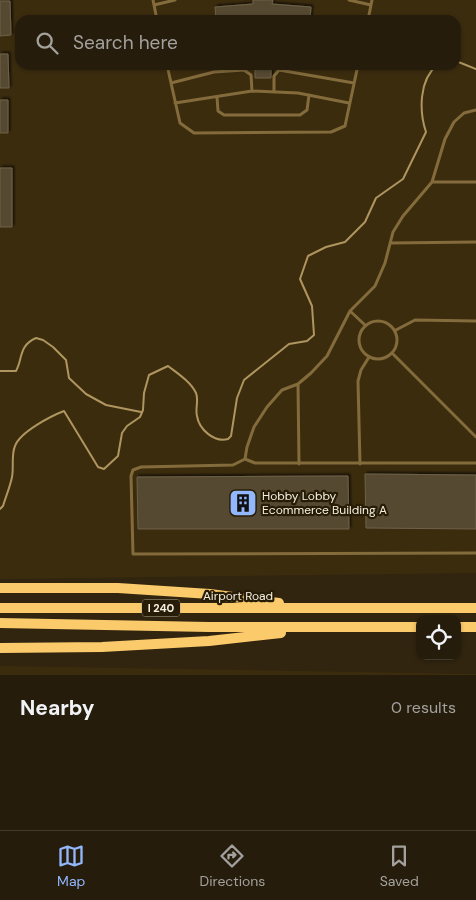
<!DOCTYPE html>
<html lang="en">
<head>
<meta charset="utf-8">
<style>
  body { margin:0; font-family:"DM Sans",sans-serif; background:#2d2514; color:#f1f3f6 }
  .controls { position:absolute; right:15px; bottom:15px; display:grid; overflow:hidden; border-radius:10px; box-shadow:0 1px 4px #0004 }
  .controls button { width:45px; height:45px; display:grid; place-items:center; padding:0; border:0; border-bottom:1px solid #423a2c; background:#251c0b; color:#f1f3f6; font:25px sans-serif }
  .list { margin:0; padding:0; list-style:none }
  h2 { display:flex; justify-content:space-between; align-items:center; height:65px; margin:0; padding:0 20px; font-size:21px }
  h2 small { font-size:16px; font-weight:400; color:#a3a19d }
  .icon { flex:none; width:28px; height:28px; fill:none; stroke:currentColor; stroke-width:2; stroke-linecap:round; stroke-linejoin:round }
  .map { position:relative; flex:none; width:476px; height:675px; overflow:hidden }
  .search { position:absolute; background:#251c0b; box-shadow:0 1px 4px #0004; left:15px; right:15px; top:15px; height:55px; display:flex; align-items:center; gap:12px; box-sizing:border-box; padding:0 18px; border-radius:15px; color:#a3a19d; font-size:19px }
  .sheet { height:155px; background:#251c0b }
  nav { display:flex; justify-content:space-around; align-items:center; box-sizing:border-box; height:70px; border-top:1px solid #423a2c; background:#251c0b; font-size:14px; color:#a3a19d }
  nav a { display:grid; justify-items:center; gap:2px }
  nav .on { color:#92b7fd }
  .map>svg:first-child { display:block }
</style>
</head>
<body>
<div class="map">
<svg width="476" height="675" viewBox="0 0 476 675">
  <defs>
    <filter id="shadow"><feDropShadow dx="2" dy="-2" stdDeviation="1" flood-color="#0009"/></filter>
  </defs>
  <rect width="100%" height="100%" fill="#31250f"/>
  <!-- built -->
  <path fill="#3b2c0e" fill-rule="evenodd" d="M0,0H476V573L0,579ZM20,20H456V65H20Z
    M0,666L476,674V675H0Z"/>
  <g fill="none" stroke-linecap="round" stroke-linejoin="round">
    <!-- stream -->
    <path stroke="#af955f" stroke-width="2" d="M456,61L476,69
      M0,371H16C23,359 18,346 36,338L43,340L53,347L66,360L69,378L86,394L106,405L141,412
      M0,509L3,506C6,496 10,487 12,477C14,467 11,455 15,446C20,432 51,416 64,411L95,462L98,467L104,469L118,456L122,433L127,426L140,417L143,410L144,393L149,375L168,366C177,373 191,382 196,393C199,400 195,409 197,416C199,429 214,443 228,439L231,436L237,398L244,380L289,344L307,341L314,335L312,306L300,279L308,256L326,247L345,242L365,222L376,198L403,179L426,132C419,111 419,80 437,65"/>
  </g>
  <!-- building -->
  <path fill="#574a32" stroke="#6e6149" filter="url(#shadow)" d="M253,0H273L272,4L311,7L310,20H216L215,7L253,4Z
    M0,1H10L11,35L0,36Z
    M0,54H8L9,88H0Z
    M255,65H271V78H255Z
    M0,100H8V133H0Z
    M0,168H12V227H0Z
    M365,474L476,475V529L366,528Z
    M348,476L349,529H138L137,477Z"/>
  <g fill="none" stroke-linecap="round" stroke-linejoin="round">
    <!-- service -->
    <path stroke="#836b3c" stroke-width="3" d="M153,0L157,20
      M349,0L371,5
      M154,5L175,0
      M368,20L372,0
      M167,65L180,123L194,133L331,132L345,126L358,65
      M171,83L214,72L244,70L251,75L252,91L175,103
      M252,91L298,93L349,103
      M274,92V76L279,70L354,83
      M217,97L218,111L224,115H300L307,110L309,95
      M476,110L464,113L454,122L445,139L432,182L403,216L393,232L385,263L375,286L350,311L327,356L311,373L298,384L282,390L267,407L254,427L247,447L245,459L233,465L141,467L133,470L131,476L133,554L476,553
      M432,182H476
      M390,243L476,242
      M350,311L365,325
      M359 340a19 19 0 1 1 38 0a19 19 0 1 1-38 0Z
      M396,330L415,320L476,321
      M392,353L476,437
      M298,384L299,464
      M245,459L255,463H476
      M360,464L358,381L361,370L369,357"/>
    <!-- motorway -->
    <path stroke="#fbca6b" stroke-width="10" d="M0,588H118L210,594L279,603
      M0,608H476
      M0,623L209,627H420
      M457,627H476
      M0,648L102,647L209,641L281,633"/>
  </g>
  <!-- icons -->
  <defs>
    <symbol id="building-square" viewBox="-11 -11 22 22"><rect x="-9" y="-9" width="18" height="18" rx="4" fill="#92b7fd" stroke="#271c05"/><path d="M-4-6H4V6H1V3H-1V6H-4ZM-2.5-4.3h1.7v1.8h-1.7ZM.8-4.3h1.7v1.8H.8ZM-2.5-1h1.7V.8h-1.7ZM.8-1h1.7V.8H.8Z" fill="#111"/></symbol>
  </defs>
  <g fill-rule="evenodd">
    <use href="#building-square" x="227" y="487" width="32" height="32"/>
  </g>
  <g text-anchor="middle" stroke-width="4.5" stroke-linejoin="round" paint-order="stroke">
    <!-- shield labels -->
    <rect fill="#271c05" stroke="#b8b09f" stroke-width="1" x="142" y="599.5" width="38" height="17" rx="4"/>
    <g font-size="11" font-weight="bold" fill="#f6efe1">
      <text x="161" y="612">I 240</text>
    </g>
    <!-- poi labels -->
    <g font-size="12" fill="#f6efe1" stroke="#271c05" text-anchor="start">
      <text x="262" y="500">Hobby Lobby<tspan x="262" dy="14">Ecommerce Building A</tspan></text>
    </g>
    <!-- street labels -->
    <g font-size="12" fill="#f6efe1" stroke="#271c05">
      <text x="238" y="600">Airport Road</text>
    </g>
  </g>
</svg>
<div class="controls">
<button><svg class="icon" aria-label="locate" viewBox="0 0 24 24"><circle cx="12" cy="12" r="6"/><path d="M12 2v4M12 18v4M2 12h4M18 12h4"/></svg></button>
</div>
<div class="search"><svg class="icon" aria-label="search" viewBox="0 0 24 24"><circle cx="10" cy="10" r="6"/><path d="M15 15l6 6"/></svg>Search here</div>
</div>
<section class="sheet">
<h2>Nearby<small>0 results</small></h2>
<ul class="list">
</ul>
</section>
<nav>
<a class="on"><svg class="icon" aria-label="map" viewBox="0 0 24 24"><path d="M3 6l6-2 6 2 6-2v14l-6 2-6-2-6 2zM9 4v14M15 6v14"/></svg>Map</a>
<a><svg class="icon" aria-label="directions" viewBox="0 0 24 24"><path d="M12 3l9 9-9 9-9-9zM9 14v-3h6M13 9l2 2-2 2"/></svg>Directions</a>
<a><svg class="icon" aria-label="saved" viewBox="0 0 24 24"><path d="M7 4h10v16l-5-4-5 4z"/></svg>Saved</a>
</nav>
</body>
</html>
